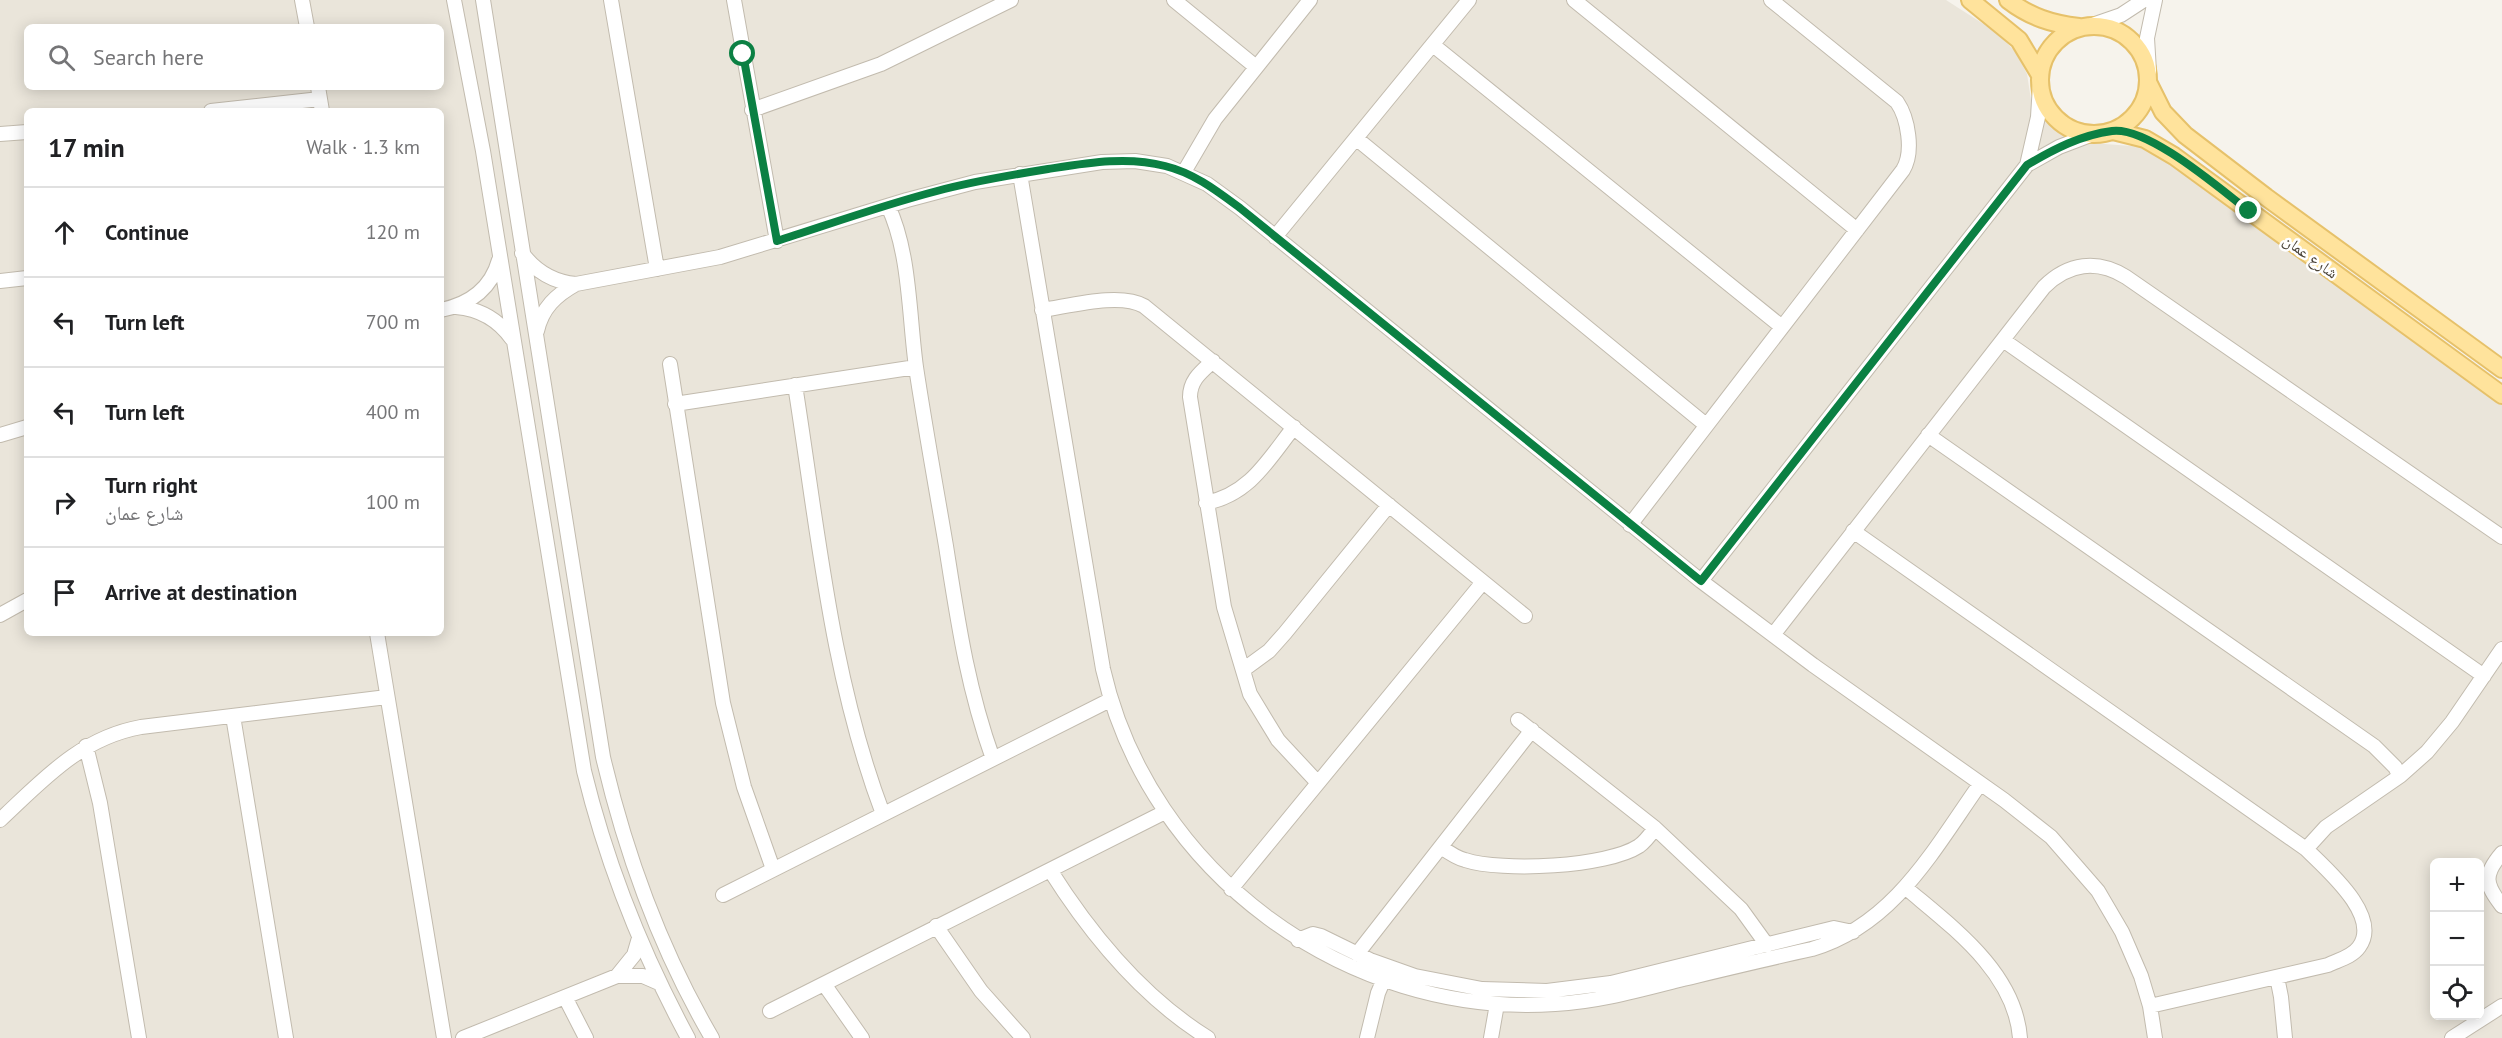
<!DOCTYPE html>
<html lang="en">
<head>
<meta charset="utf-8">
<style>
  body { margin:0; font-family:"PT Sans","Noto Naskh Arabic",sans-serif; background:#f6f6f6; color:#202124 }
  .controls { position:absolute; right:18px; bottom:18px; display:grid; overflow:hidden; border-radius:9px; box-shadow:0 3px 15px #0003 }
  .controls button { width:54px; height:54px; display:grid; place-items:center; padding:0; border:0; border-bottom:2px solid #e0e0e0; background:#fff; color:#202124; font:30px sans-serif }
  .stop { position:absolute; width:18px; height:18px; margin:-14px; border:4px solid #0b8043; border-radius:50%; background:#fff }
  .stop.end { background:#0b8043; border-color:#fff; box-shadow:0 2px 6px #0008 }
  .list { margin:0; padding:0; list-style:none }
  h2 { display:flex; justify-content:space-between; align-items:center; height:78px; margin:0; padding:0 24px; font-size:26px }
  h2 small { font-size:20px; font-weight:400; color:#757577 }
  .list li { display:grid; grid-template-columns:39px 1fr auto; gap:18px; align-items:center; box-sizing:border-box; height:90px; padding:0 24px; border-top:2px solid #e0e0e0 }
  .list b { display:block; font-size:22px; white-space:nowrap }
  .list p { margin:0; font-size:20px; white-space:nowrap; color:#757577 }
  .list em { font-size:20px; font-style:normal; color:#757577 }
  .icon { flex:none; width:33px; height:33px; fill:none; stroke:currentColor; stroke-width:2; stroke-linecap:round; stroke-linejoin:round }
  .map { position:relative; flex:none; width:2502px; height:1038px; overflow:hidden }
  .search { position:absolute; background:#fff; box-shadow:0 3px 15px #0003; left:24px; top:24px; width:420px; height:66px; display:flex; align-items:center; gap:15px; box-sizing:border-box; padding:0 21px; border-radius:9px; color:#757577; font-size:22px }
  .panel { position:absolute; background:#fff; box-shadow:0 3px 15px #0003; left:24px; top:108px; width:420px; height:528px; border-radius:9px }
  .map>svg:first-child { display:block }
</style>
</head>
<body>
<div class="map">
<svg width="2502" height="1038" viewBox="0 0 2502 1038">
  <rect width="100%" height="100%" fill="#f6f3ec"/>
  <!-- residential -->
  <path fill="#eae5da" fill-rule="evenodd" d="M0,0H1946L1999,34L2016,53L2027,74L2031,100L2048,121L2063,132L2092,143L2144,147L2169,158L2338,286L2502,404V1038H0ZM27,27H441V87H27ZM27,111H441V633H27ZM2434,862H2480V1016H2434Z"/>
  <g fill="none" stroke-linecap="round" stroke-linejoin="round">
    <defs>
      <path id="minor" d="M302,0L307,27
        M454,0L483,151L584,771C607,865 642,953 688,1038
        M483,0L603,757C626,855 661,951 712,1038
        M611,0L657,269
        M734,0L777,241
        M1174,0L1256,67
        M1574,0L1857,230
        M2092,25L2121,15L2144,0
        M1433,45L1782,327
        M2149,71L2147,38L2155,0
        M318,87L322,111
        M752,110L881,64L1011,0
        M211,111L320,99
        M0,134L27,132
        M1357,139L1706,425
        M2027,165L2038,117L2040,85
        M1184,172L1215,119L1310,0
        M1020,174L1103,669C1149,872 1347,1018 1555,1004C1596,1002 1636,991 1675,981C1721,970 1766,959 1812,949C1894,925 1934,849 1980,784
        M888,206C910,252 909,316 916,367C925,427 936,487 946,546C958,622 967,686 993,759
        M1275,237L1469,0
        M522,253C536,272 553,282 576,284L720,257L907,200L975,182L1102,162L1135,161L1167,166L1207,184L1240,208L1701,581L1813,665L2004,800L2051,837L2098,891L2122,932L2141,976L2150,1006L2155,1038
        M0,281L27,278
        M456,307C480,309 498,319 512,339
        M441,310C470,304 491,289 499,260
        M1042,310C1070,306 1120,292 1144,306L1525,616
        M537,331C542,308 556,295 576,284
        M2003,340L2484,676
        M1213,361C1201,372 1190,380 1190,397L1224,607L1250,694L1278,740L1318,783
        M670,364L723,703L744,787L773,869
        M795,385C818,530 831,677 883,814
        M675,404L916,367
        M0,435L27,427
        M1928,435L2374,746L2395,767L2400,776
        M1206,503C1250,494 1268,460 1294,427
        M1630,525L1903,170C1914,152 1908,118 1897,102L1771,0
        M1853,531L2306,849C2326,869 2382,916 2359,947C2352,957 2338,960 2328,965L2150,1006
        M1701,581L2027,165L2059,147L2093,134
        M0,615L27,600
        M377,633L444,1038
        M1773,635L2044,287C2068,263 2097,259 2126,277L2502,537
        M1243,670L1269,651L1285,633L1389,505
        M233,716L286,1038
        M1518,720L1655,828L1741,909L1767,945
        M86,746L100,803L139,1038
        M0,820C43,780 80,738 141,727L387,697
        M1441,847C1448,852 1456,858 1465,860C1502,872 1607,867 1639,846C1646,841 1650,835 1655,828
        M2306,849L2326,827L2400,776L2427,752L2452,722L2502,649
        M2502,853C2483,875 2485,884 2502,906
        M1050,870C1091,935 1142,997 1208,1038
        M1906,888C1952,927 2015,972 2020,1038
        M1231,889L1483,582
        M723,895L1110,700
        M936,926L981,991L1023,1038
        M1298,940L1313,934L1321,936L1370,960L1415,976L1482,989L1547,991L1611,983L1834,928L1853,932
        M1357,954L1532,730
        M617,976L634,955L639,938
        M2277,977L2281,997L2285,1038
        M824,984L862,1038
        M565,997L586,1038
        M770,1011L1165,812
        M463,1038L617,976H643L659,983
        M1367,1038L1378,993L1384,979
        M1491,1038L1497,1004
        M2452,1038L2502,1006"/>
      <path id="major" d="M1970,0L2019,40L2040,75
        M2008,0C2030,17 2052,24 2079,27
        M2040 80a54 54 0 1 1 108 0a54 54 0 1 1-108 0Z
        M2149,84L2163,112L2185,135L2266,197L2502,369
        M2113,131L2145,139L2174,156L2502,395"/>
    </defs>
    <!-- minor casing -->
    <use href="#minor" stroke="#c2bbae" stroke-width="16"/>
    <!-- major casing -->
    <use href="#major" stroke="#e6c16a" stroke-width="20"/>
    <!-- minor -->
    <use href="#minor" stroke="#fff" stroke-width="14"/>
    <!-- major -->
    <use href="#major" stroke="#ffe39c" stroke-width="16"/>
  </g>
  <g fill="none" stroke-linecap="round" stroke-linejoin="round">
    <!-- route -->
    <path stroke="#0b8043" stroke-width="8" d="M743,54L777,241C830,224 883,205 937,191C974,181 1011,175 1048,169C1087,163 1127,156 1165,166C1194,173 1217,191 1240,208L1701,581L2027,165C2054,149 2081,135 2112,131C2148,126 2220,189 2249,211"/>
  </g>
  <g text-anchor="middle" stroke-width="5" stroke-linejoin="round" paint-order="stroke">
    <!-- street labels -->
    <g font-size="16" fill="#4b4439" stroke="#fff">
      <text transform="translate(2311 256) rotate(36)" y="6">شارع عمان</text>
    </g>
  </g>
</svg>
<div class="controls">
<button>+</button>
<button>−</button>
<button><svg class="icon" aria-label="locate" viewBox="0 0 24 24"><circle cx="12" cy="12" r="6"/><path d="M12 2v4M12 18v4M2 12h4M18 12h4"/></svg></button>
</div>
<div class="stop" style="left:743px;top:54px"></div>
<div class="stop end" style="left:2249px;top:211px"></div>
<div class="search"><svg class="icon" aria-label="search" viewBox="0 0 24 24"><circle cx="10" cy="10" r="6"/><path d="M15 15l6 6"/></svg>Search here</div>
<section class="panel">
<h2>17 min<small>Walk · 1.3 km</small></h2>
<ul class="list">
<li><svg class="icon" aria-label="ahead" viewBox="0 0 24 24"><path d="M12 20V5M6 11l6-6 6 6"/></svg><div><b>Continue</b></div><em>120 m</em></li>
<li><svg class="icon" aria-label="left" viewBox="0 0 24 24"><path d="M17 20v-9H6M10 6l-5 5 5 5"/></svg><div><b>Turn left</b></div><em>700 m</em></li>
<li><svg class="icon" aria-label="left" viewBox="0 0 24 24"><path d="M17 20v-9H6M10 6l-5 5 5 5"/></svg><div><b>Turn left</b></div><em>400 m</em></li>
<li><svg class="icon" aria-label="right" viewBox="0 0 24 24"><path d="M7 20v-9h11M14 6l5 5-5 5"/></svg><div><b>Turn right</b><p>شارع عمان</p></div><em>100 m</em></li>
<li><svg class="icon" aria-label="arrive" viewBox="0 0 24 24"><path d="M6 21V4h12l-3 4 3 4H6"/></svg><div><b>Arrive at destination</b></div></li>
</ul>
</section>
</div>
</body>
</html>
